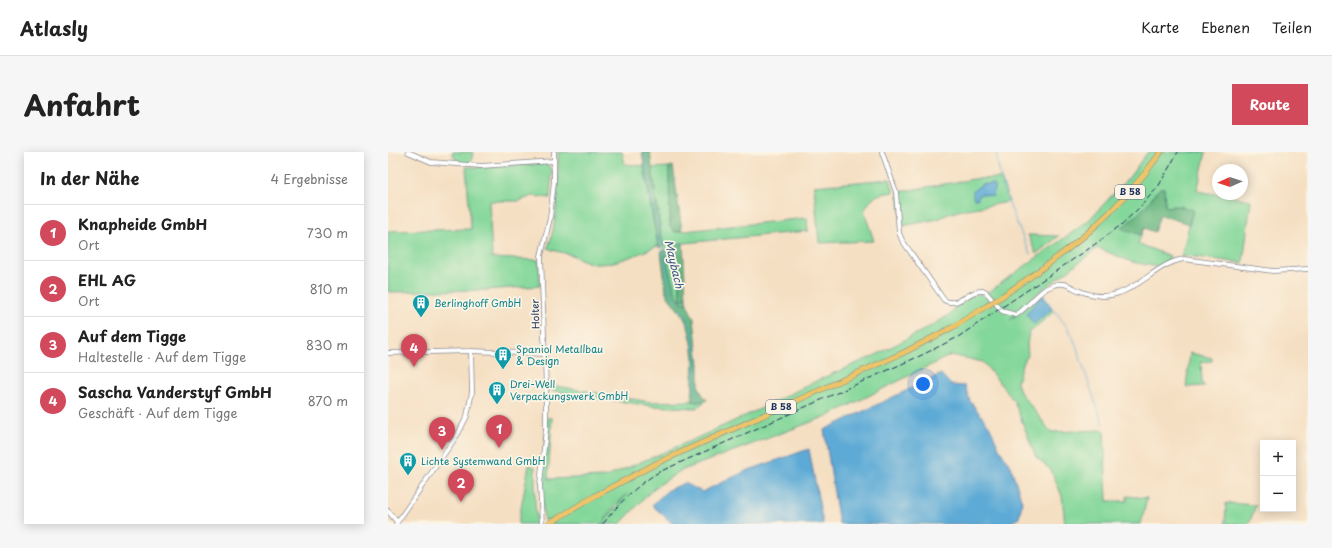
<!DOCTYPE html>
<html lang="de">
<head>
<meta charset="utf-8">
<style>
  body { margin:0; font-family:"Playpen Sans",sans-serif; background:#f6f6f6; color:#222 }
  .controls { position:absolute; right:12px; bottom:12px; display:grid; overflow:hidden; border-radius:0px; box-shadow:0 2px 10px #0003 }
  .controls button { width:36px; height:36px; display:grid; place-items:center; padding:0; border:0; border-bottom:1px solid #e0e0e0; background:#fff; color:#222; font:20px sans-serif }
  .compass { position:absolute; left:824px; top:12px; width:36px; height:36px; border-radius:50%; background:#fff; box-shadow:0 2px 10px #0003; rotate:267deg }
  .you { position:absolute; left:535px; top:232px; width:14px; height:14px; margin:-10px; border:3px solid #fff; border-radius:50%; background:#1a73e8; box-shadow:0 0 0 6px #1a73e833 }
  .badge { display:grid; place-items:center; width:26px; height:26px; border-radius:50%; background:#d1495b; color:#fff; font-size:13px; font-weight:700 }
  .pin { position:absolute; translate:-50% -33px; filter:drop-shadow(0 1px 2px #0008) }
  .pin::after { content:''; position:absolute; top:21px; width:14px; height:12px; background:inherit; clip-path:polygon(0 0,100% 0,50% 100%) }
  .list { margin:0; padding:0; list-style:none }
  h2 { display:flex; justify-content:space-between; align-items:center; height:52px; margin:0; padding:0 16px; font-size:17px }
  h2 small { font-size:13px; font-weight:400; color:#767676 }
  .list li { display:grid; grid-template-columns:26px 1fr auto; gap:12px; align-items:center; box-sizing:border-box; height:56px; padding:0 16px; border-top:1px solid #e0e0e0 }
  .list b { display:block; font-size:15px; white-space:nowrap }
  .list p { margin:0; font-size:13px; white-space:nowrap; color:#767676 }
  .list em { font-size:13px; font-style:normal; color:#767676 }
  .map { position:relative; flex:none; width:920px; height:372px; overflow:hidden; border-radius:0px }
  header { display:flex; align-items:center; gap:24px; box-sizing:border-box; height:56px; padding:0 20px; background:#fff; border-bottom:1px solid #e0e0e0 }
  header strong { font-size:19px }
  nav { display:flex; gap:22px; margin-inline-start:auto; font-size:14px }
  .intro { display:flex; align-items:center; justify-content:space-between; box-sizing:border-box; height:96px; padding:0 24px }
  h1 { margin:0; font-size:28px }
  .button { padding:10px 18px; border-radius:0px; background:#d1495b; color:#fff; font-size:14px; font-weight:700 }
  main { display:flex; gap:24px; padding:0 24px }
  aside { flex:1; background:#fff; border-radius:0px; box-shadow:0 2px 10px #0003 }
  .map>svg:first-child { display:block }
</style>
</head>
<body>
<header>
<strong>Atlasly</strong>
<nav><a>Karte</a><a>Ebenen</a><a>Teilen</a></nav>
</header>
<div class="intro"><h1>Anfahrt</h1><a class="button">Route</a></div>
<main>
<aside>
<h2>In der Nähe<small>4 Ergebnisse</small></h2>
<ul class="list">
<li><span class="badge">1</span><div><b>Knapheide GmbH</b><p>Ort</p></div><em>730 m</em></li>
<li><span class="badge">2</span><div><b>EHL AG</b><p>Ort</p></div><em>810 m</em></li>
<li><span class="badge">3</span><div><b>Auf dem Tigge</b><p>Haltestelle · Auf dem Tigge</p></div><em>830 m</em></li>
<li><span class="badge">4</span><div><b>Sascha Vanderstyf GmbH</b><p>Geschäft · Auf dem Tigge</p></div><em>870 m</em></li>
</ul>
</aside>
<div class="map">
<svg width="920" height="372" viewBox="0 0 920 372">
  <rect width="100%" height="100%" fill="#fcf5e5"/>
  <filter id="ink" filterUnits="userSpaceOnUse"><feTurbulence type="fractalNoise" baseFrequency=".025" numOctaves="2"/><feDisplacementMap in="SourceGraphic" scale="8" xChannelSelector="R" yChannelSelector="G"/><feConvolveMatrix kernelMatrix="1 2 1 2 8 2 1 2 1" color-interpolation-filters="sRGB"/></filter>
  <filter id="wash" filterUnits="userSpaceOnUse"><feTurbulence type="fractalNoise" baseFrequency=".012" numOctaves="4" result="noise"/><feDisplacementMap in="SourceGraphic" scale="16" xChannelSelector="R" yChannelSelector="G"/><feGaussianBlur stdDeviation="0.9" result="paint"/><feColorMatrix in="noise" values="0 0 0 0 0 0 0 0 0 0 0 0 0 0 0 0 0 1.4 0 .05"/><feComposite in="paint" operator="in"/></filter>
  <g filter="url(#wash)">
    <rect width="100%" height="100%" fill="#f5dfc2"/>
    <!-- green -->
    <path fill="#83d79a" stroke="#4f837c" d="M64,0H85L83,11L69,10Z
      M170,0H234L237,12L256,14L270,94C251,101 228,113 207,112C197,111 189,104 180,102C173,100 166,99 159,96C169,81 171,20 170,0Z
      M760,0H818L809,39L863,48L855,111L799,104L793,105L805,58L785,54L780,55L777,54L776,36H772L754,59L733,76L753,83L750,92L782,104L781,108L770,115L744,110L710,96L641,148L622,168L654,143L665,160L641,181L639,192L640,203L634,212L629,230L632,240L663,280L716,278L719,349H739V344L759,346L753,372H677L674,344L663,318L648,305L626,249L595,210L563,203L442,263L292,319L265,337L232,372H214L239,342L225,356L214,372H161L160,367L156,369L154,346V322L159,266H164L160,327L218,325L309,286L372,257L430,228L488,203L543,174L563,162L568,153L587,142H596L602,139L700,69L742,24Z
      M157,11L162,15L164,18L162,46L145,44L131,49H101L104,106L151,108L152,134L98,138L0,140V79L83,77L78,15H102Z
      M281,15L282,74L287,80L419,66L420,79L287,92L293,147H298L299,152L293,149L288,142C274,101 270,59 264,16Z
      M613,26L621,50L574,58L560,62L550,67L514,74L510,40L586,27Z
      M502,27L506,40C487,43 486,42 476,59L486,89L431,91L426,34Z
      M640,83L671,84L648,102Z
      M802,201L824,206V209L813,210L814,231L817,234L798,235Z
      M162,233L262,250L304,249L309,250L319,248L308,256L263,254L160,238Z
      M141,313L147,315V350L149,372H130Z
      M838,351L868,353L861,372H837Z"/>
    <!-- forest -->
    <path fill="#6ab882" stroke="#427470" d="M254,0H262L273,83L276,93L271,96L266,74Z
      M285,14L294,79L287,80L282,74L281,15Z
      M772,36H776L777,54L780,55L792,54L805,58L801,72L772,63L766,80L756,76L753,83L733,76C749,65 760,52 772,36Z
      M295,91L298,147H293L287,92Z
      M277,98L281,118L288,142L293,149L299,152L306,167L311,213V235L314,242L319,248L309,250L304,249L306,206L304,191L300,174L295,164L281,146L278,140L273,100Z"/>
    <!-- water -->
    <path fill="#5daad6" stroke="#3c6c9a" d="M594,32H606L607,34L605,44H602L595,42L591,43L590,47H586L585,44V39Z
      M654,143L664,157L646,172L638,162Z
      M553,222L563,233L577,234L582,249L602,275L611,296L623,315L634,350L631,366L619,372H451L436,278Z
      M421,297L435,372H285L264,353L280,338L297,331L314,340L358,319Z"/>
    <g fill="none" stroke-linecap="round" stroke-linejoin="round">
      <!-- stream -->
      <path stroke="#5daad6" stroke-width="1" d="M257,0L258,12L270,81L275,100L283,141L300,167L304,178L308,205L307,236L311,247
        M608,0C612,37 628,68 642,102
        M654,132L655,135
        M655,143L679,175L685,185L715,272"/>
    </g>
  </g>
  <g filter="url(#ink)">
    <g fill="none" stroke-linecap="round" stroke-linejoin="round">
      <defs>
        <path id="minor" d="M20,0L43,10L93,14L166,9
          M494,0L508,40L511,81L514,88L556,148C568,155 577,144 587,140C590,139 594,139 597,139L614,159L628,163C642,154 650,138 666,133C676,129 683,135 692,139C704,144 719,146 731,141C755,133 771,111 796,107L885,119L920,117
          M0,201L83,199L157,202
          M0,359L9,370
          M8,372L70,282L79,264L84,240L83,199
          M154,372L152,332L158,277V236L153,104L162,66L166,29V0"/>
        <path id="major" d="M613,145C677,102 728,64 773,0
          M160,372L207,344L269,311L517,200L565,175L599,154"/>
      </defs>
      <!-- minor casing -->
      <use href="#minor" stroke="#888790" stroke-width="5.5"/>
      <!-- major casing -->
      <use href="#major" stroke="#888790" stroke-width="6"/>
      <!-- minor -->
      <use href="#minor" stroke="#fff" stroke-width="4"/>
      <!-- major -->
      <use href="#major" stroke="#ecc569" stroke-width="5"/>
      <!-- rail -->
      <path stroke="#1b2f5e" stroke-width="1" stroke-dasharray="6 3" stroke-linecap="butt" d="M215,372C231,351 249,333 271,320L534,203L570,185L699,98L733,73L752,55L770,35L790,0"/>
      <defs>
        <path id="major-bridge" d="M599,154L613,145"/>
      </defs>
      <!-- major-bridge casing -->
      <use href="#major-bridge" stroke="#888790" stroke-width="6" stroke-linecap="butt"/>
      <!-- major-bridge -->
      <use href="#major-bridge" stroke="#ecc569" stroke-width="5"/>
    </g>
  </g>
  <!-- icons -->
  <defs>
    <symbol id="building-pin" viewBox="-11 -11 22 30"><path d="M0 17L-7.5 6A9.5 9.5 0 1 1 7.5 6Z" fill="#0f9aa8" stroke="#fcf5e5"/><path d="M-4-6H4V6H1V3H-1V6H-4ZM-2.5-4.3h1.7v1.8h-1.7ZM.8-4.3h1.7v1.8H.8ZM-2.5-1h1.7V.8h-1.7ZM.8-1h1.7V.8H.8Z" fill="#fff"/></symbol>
  </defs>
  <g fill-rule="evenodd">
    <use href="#building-pin" x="23" y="141" width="20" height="27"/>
    <use href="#building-pin" x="105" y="193" width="20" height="27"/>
    <use href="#building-pin" x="99" y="228" width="20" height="27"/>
    <use href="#building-pin" x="10" y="299" width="20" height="27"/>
  </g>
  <g text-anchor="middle" stroke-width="3.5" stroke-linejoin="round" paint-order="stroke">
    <!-- shield labels -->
    <g fill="#fcf5e5" stroke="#5e6a86" stroke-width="1">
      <rect x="727" y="33" width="30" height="14" rx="3"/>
      <rect x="378" y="248" width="30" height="14" rx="3"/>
    </g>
    <g font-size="9" font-weight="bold" fill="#1b2f5e">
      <text x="742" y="43">B 58</text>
      <text x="393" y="258">B 58</text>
    </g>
    <!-- culture labels -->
    <g font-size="10" fill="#0d838f" stroke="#fcf5e5" text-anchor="start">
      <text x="46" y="155">Berlinghoff GmbH</text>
      <text x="128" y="201">Spaniol Metallbau<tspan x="128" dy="12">&amp; Design</tspan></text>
      <text x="122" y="236">Drei-Well<tspan x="122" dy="12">Verpackungswerk GmbH</tspan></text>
      <text x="33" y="313">Lichte Systemwand GmbH</text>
    </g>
    <!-- street labels -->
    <g font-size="10" fill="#1b2f5e" stroke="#fcf5e5">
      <text transform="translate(147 162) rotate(-92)" y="4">Holter</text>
    </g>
    <!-- water labels -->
    <g font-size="11" font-style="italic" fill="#325a88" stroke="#fcf5e5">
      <text transform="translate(286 112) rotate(77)" y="4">Maybach</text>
    </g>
  </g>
</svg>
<div class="controls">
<button>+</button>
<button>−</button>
</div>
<svg class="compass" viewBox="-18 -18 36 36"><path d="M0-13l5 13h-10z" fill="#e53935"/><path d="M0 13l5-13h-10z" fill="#767676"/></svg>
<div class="you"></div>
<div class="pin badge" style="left:111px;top:296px">1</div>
<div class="pin badge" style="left:73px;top:350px">2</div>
<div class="pin badge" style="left:54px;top:298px">3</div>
<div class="pin badge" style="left:26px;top:215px">4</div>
</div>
</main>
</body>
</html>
